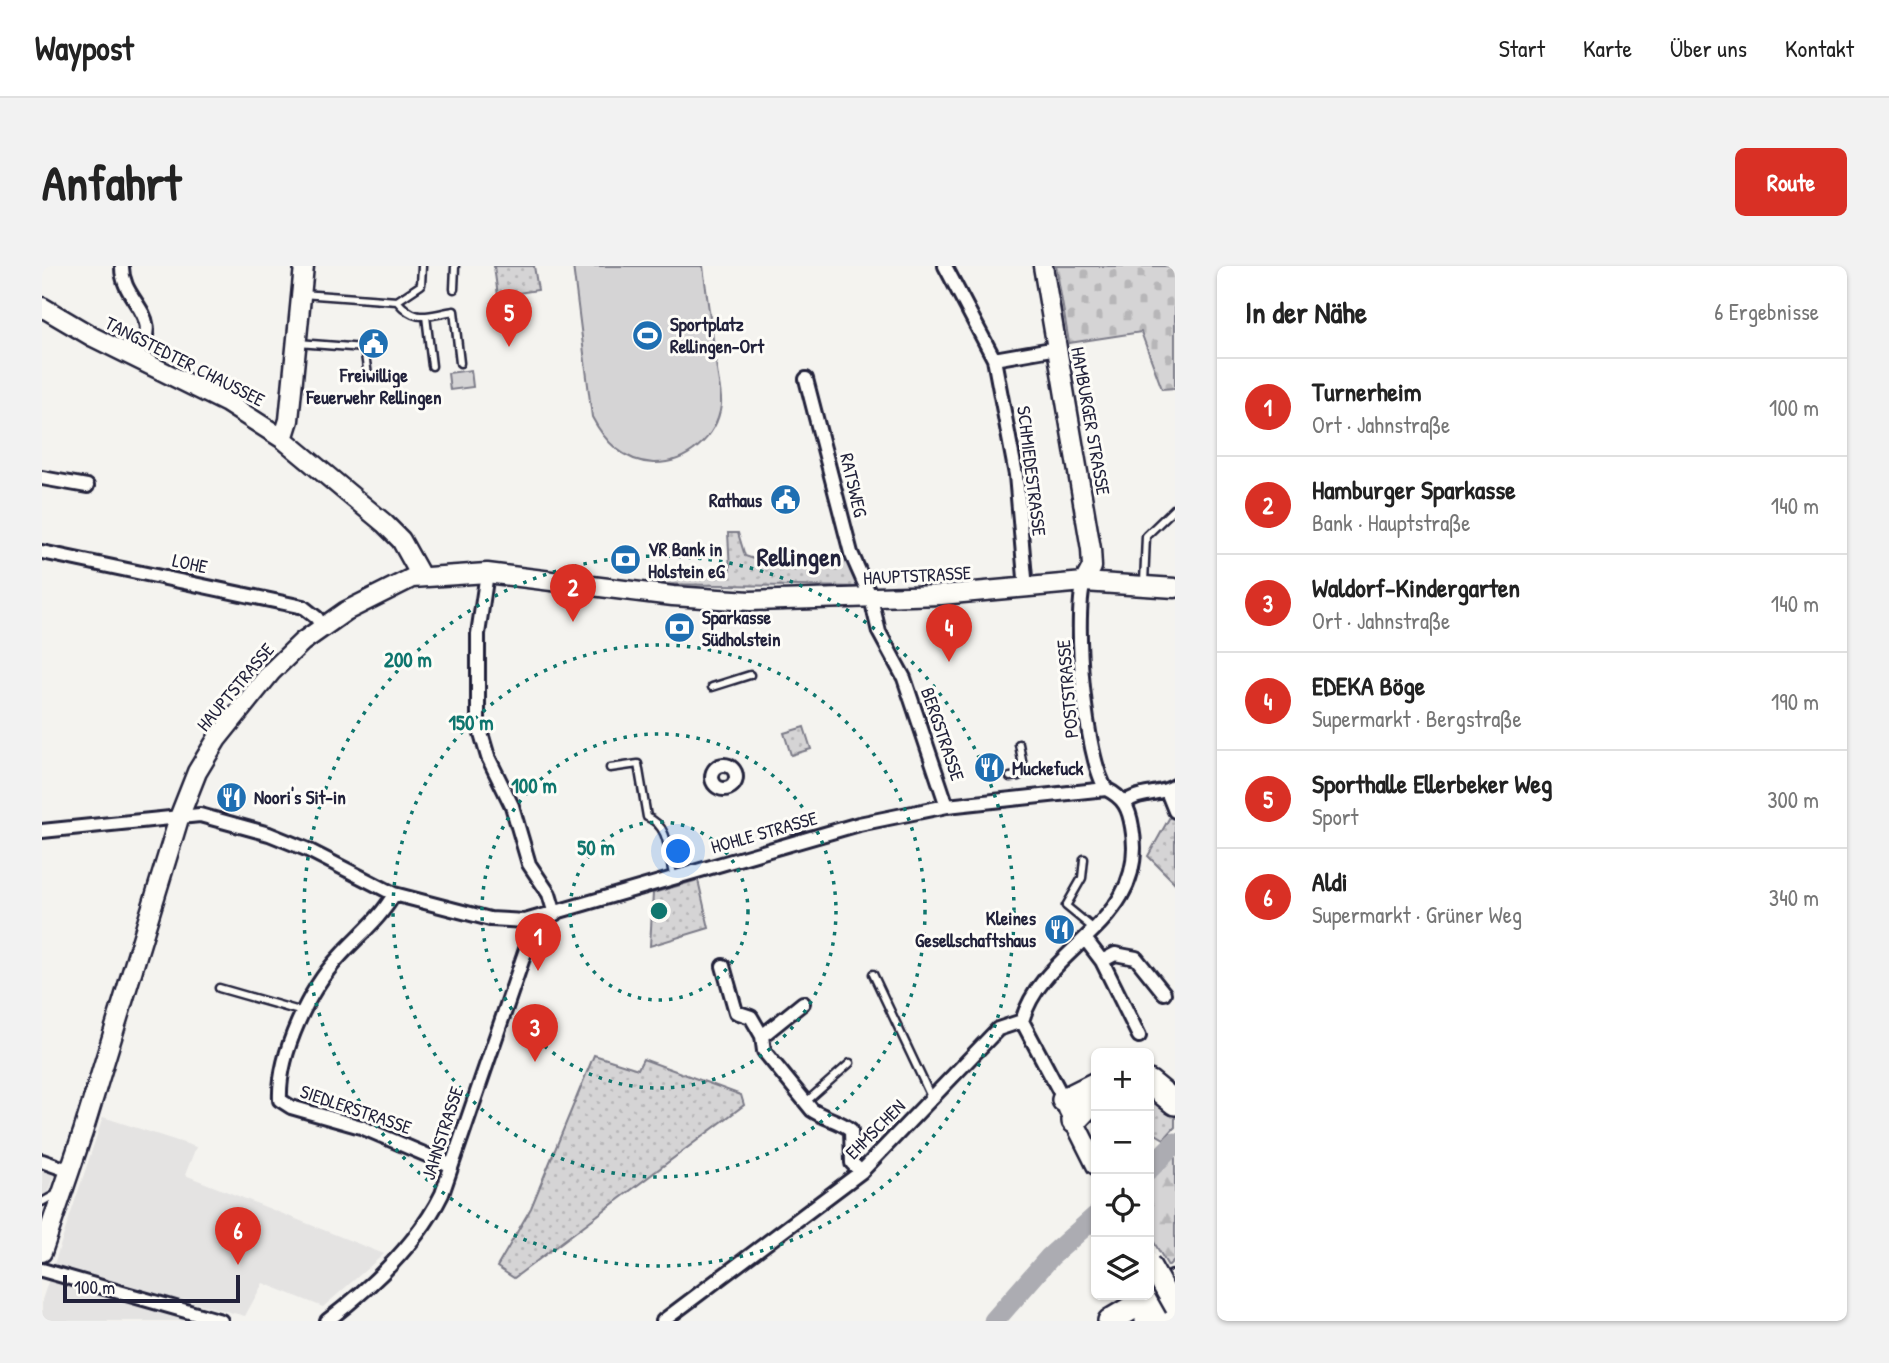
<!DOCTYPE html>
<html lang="de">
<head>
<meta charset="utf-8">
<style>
  body { margin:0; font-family:"Patrick Hand",sans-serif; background:#f2f2f2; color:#222 }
  .controls { position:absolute; right:21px; bottom:21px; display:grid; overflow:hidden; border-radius:10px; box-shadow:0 2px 5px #0004 }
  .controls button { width:63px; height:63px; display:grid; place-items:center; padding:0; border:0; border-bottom:2px solid #e0e0e0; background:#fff; color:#222; font:35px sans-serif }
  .scale { position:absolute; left:21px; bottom:18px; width:177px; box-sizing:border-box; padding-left:7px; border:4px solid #22223b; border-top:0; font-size:19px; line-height:24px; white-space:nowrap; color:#22223b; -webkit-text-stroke:5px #fdfcf7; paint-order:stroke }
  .you { position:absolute; left:637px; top:586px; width:24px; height:24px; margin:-18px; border:5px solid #fff; border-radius:50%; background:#1a73e8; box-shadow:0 0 0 10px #1a73e833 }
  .badge { display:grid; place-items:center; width:46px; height:46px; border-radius:50%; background:#d93025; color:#fff; font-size:23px; font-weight:700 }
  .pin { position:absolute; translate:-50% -58px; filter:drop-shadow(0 2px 4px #0008) }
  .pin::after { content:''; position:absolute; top:37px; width:24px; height:21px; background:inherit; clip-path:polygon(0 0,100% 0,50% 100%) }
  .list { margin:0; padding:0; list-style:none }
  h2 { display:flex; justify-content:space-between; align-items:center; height:91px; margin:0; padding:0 28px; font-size:30px }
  h2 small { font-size:23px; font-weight:400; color:#767676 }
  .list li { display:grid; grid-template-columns:46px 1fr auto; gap:21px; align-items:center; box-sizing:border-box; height:98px; padding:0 28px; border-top:2px solid #e0e0e0 }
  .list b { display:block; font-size:26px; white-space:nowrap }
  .list p { margin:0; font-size:23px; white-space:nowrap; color:#767676 }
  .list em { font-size:23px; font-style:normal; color:#767676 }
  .icon { flex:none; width:38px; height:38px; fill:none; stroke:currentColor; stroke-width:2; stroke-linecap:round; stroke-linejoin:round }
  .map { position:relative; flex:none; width:1133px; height:1055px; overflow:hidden; border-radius:10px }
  header { display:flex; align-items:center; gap:42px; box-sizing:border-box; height:98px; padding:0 35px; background:#fff; border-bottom:2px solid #e0e0e0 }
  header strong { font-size:33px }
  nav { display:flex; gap:38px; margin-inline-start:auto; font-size:24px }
  .intro { display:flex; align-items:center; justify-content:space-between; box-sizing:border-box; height:168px; padding:0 42px }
  h1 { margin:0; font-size:49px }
  .button { padding:18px 32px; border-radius:10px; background:#d93025; color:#fff; font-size:24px; font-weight:700 }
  main { display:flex; gap:42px; padding:0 42px }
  aside { flex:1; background:#fff; border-radius:10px; box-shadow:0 2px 5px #0004 }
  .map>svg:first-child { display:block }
</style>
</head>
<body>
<header>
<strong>Waypost</strong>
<nav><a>Start</a><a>Karte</a><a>Über uns</a><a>Kontakt</a></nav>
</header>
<div class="intro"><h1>Anfahrt</h1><a class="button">Route</a></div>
<main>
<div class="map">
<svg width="1133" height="1055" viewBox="0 0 1133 1055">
  <defs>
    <pattern id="green-dots" width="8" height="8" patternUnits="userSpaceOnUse" patternTransform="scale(1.75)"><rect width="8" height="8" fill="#d5d4d5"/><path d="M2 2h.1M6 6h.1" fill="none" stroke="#b7b6b8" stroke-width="1.8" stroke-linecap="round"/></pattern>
    <pattern id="forest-firs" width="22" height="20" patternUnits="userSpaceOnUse" patternTransform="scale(1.75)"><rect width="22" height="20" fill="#d5d4d5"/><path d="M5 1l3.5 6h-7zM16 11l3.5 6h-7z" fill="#b7b6b8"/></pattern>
    <pattern id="cemetery-stones" width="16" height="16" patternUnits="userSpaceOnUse" patternTransform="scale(1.75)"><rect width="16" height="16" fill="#d5d4d5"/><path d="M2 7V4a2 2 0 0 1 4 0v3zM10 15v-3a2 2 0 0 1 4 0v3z" fill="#b7b6b8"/></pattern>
  </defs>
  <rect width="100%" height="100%" fill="#f4f3ef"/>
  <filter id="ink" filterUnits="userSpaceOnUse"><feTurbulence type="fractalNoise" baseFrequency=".0143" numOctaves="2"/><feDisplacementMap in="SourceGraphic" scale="14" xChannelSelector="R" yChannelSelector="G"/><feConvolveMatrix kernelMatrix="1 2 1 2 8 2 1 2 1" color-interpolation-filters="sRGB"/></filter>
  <g filter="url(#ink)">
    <!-- built -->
    <path fill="#e4e3e2" d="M61,851L154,881L143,909L342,988L281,1041L221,1017L203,1050L149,1036L140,1055H0V1034Z
      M0,903L12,908L0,943Z"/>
    <!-- green -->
    <path fill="url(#green-dots)" stroke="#7c7b88" stroke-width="2" d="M452,0H492L496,24L456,30Z
      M686,267H696L703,290L718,295C735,288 745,289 761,287L766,291L809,287L824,321L607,318L606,311L688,304Z
      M762,461L769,483L749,489L742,467Z
      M1129,549L1133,553V617L1106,590Z
      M656,614L667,662L608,680L611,627Z
      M552,789L596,803L601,793L699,829L702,839L472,1012L455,1001L489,942Z
      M1107,826L1133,849V861L1122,873L1107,864Z"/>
    <!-- forest -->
    <path fill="url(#forest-firs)" stroke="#7c7b88" stroke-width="2" d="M1133,885V993L1126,1000L1107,968V907Z"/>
    <!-- cemetery -->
    <path fill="url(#cemetery-stones)" stroke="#7c7b88" stroke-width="2" d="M1014,0H1133V122L1120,123L1099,66L1027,77Z"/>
    <!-- pitch -->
    <path fill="#d5d4d5" stroke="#7c7b88" stroke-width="2" d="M531,0H661C665,32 670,64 674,96C675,110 680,126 679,139C675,172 644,198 611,197C581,195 563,176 550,151Z
      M429,104L431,121L408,124L406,107Z"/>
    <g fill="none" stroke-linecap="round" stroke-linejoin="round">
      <!-- river -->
      <path stroke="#acacb2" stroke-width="21" d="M1107,903L1133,877
        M952,1055L1008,991L1054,950"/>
      <defs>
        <path id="lane" d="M412,23L413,0
          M260,28L355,35C374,58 386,49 412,45L418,97
          M355,35L379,19L380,0
          M384,50L390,100
          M256,77L322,82L326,109
          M1102,317L1104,270L1133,242
          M670,421L708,409
          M568,502L596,498L605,551C630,561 625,590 632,612
          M968,511L977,510L981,500L977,478
          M1042,593L1040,612L1024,640L1052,663
          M831,708L889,831
          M177,722L261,746
          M764,836L808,797
          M0,936L16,927"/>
        <path id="street" d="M80,0C79,38 127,49 92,92
          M903,0L952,93L974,209L984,323
          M952,93L1015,82
          M764,113L809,287L829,332L837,366L862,412L905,540
          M0,212L45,220
          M0,286L261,341L275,352L279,361
          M445,307L436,368V457L446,491L470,540L487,598L507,628L513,648
          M1042,316C1031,353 1043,491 1064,523
          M670 511a12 12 0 1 1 24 0a12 12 0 1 1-24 0Z
          M1125,525L1133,545
          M1083,537C1096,525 1117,530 1133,520
          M0,565L158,549L227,568L264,583L352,628L448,653L483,655L817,558L905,540L1064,523C1082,532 1087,542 1090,561C1108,658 1002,678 980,755
          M352,628C339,652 316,670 298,690C267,723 236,788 238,834L249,841L319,861L408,899
          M1044,674L1060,695L1097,770
          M1060,695L1073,688L1094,692L1122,727
          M681,700L694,746L709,751L720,770L722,785L770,844C783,853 797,854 809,864L810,897L819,906
          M980,755L1022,834
          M720,770L761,737
          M0,895L28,905
          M0,1004L179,1055
          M285,1055C328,1022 376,977 400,928L492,660V654
          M621,1055L819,906L956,763L980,755"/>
        <path id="secondary" d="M1001,0L1049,283L1050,301L1042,316
          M0,41L51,71L185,137L241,173L342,257L359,274L379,310
          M241,173L247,154L262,0
          M1026,843L1054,899
          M0,986L41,866L138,549L155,506L175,473L229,406L260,376L304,345L370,312L445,307L631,330L708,335L899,329L1042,316L1133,322"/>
        <path id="highway" d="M1107,816L1133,837
          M1022,834L1054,818
          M1032,855L1054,832
          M1068,1055L1133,1016
          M1105,1055L1133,1038"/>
      </defs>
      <!-- lane casing -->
      <use href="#lane" stroke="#22223b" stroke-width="11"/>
      <!-- street casing -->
      <use href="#street" stroke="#22223b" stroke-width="18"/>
      <!-- secondary casing -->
      <use href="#secondary" stroke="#22223b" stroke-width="23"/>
      <!-- highway casing -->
      <use href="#highway" stroke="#22223b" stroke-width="28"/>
      <!-- lane -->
      <use href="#lane" stroke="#fdfcf7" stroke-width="6"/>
      <!-- street -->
      <use href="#street" stroke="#fdfcf7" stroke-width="12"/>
      <!-- secondary -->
      <use href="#secondary" stroke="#fdfcf7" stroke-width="18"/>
      <!-- highway -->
      <use href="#highway" stroke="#fdfcf7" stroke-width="23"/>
      <defs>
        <path id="secondary-bridge" d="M1107,996L1133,1042"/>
      </defs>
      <!-- secondary-bridge casing -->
      <use href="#secondary-bridge" stroke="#22223b" stroke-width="23" stroke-linecap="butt"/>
      <!-- secondary-bridge -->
      <use href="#secondary-bridge" stroke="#fdfcf7" stroke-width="18"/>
    </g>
  </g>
  <!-- distance rings -->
  <g fill="none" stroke="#0f766e" stroke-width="3.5" stroke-dasharray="3.5 7">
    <circle cx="617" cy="645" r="89"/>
    <circle cx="617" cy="645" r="177"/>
    <circle cx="617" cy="645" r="266"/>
    <circle cx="617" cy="645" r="355"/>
  </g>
  <!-- icons -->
  <defs>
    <symbol id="stadium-disc" viewBox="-11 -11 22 22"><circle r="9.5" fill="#1f6fb2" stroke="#fdfcf7"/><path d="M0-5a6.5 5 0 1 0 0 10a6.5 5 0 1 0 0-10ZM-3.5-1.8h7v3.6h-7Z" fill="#fff"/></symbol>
    <symbol id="civic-disc" viewBox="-11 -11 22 22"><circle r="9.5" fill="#1f6fb2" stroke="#fdfcf7"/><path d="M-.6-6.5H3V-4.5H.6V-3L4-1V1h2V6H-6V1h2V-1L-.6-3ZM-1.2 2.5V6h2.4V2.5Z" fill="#fff"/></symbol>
    <symbol id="bank-disc" viewBox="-11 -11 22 22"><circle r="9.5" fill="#1f6fb2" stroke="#fdfcf7"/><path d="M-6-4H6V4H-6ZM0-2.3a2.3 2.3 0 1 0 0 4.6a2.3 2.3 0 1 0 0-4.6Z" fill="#fff"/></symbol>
    <symbol id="restaurant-disc" viewBox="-11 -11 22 22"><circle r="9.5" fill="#1f6fb2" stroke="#fdfcf7"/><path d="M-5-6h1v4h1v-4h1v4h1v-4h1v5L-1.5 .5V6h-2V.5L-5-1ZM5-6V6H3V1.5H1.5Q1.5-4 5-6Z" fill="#fff"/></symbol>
  </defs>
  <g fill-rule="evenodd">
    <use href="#stadium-disc" x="588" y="52" width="35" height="35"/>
    <use href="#civic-disc" x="314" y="60" width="35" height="35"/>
    <use href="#civic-disc" x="726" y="216" width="35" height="35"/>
    <use href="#bank-disc" x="566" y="276" width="35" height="35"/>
    <use href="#bank-disc" x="620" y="344" width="35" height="35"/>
    <use href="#restaurant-disc" x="930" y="484" width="35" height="35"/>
    <use href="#restaurant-disc" x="172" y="514" width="35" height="35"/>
    <use href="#restaurant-disc" x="1000" y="646" width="35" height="35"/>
  </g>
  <g text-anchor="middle" stroke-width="6" stroke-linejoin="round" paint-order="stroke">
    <!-- poi labels -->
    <g font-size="19" font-weight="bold" fill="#22223b" stroke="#fdfcf7" text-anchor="start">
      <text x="628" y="65">Sportplatz<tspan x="628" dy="22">Rellingen-Ort</tspan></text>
      <text x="332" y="116" text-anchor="middle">Freiwillige<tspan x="332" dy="22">Feuerwehr Rellingen</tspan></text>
      <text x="720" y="241" text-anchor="end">Rathaus</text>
      <text x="606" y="290">VR Bank in<tspan x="606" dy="22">Holstein eG</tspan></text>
      <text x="660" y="358">Sparkasse<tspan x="660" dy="22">Südholstein</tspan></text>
      <text x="970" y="509">Muckefuck</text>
      <text x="212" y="538">Noori's Sit-in</text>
      <text x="994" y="659" text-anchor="end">Kleines<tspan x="994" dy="22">Gesellschaftshaus</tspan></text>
    </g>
    <!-- street labels -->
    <g font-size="19" fill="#22223b" stroke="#fdfcf7">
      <text transform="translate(143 95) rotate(27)" y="7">TANGSTEDTER CHAUSSEE</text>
      <text transform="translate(1049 155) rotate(80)" y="7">HAMBURGER STRASSE</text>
      <text transform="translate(990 205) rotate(83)" y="7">SCHMIEDESTRASSE</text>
      <text transform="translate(812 219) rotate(77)" y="7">RATSWEG</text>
      <text transform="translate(148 297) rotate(12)" y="7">LOHE</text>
      <text transform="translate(875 309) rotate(-3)" y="7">HAUPTSTRASSE</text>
      <text transform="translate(193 421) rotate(-50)" y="7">HAUPTSTRASSE</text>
      <text transform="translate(1025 423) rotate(-95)" y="7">POSTSTRASSE</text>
      <text transform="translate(901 468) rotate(71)" y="7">BERGSTRASSE</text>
      <text transform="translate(722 566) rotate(-16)" y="7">HOHLE STRASSE</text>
      <text transform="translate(314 843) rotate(19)" y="7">SIEDLERSTRASSE</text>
      <text transform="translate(833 863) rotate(-45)" y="7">EHMSCHEN</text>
      <text transform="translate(400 867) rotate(-72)" y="7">JAHNSTRASSE</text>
    </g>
    <!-- district labels -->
    <g font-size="26" font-weight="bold" fill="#22223b" stroke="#fdfcf7">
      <text x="757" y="300">Rellingen</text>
    </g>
  </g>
  <circle cx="617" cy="645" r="10" fill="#0f766e" stroke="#fdfcf7" stroke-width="3.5"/>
  <g font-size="21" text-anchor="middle" font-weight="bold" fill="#0f766e" stroke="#fdfcf7" stroke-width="6" stroke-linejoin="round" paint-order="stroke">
    <text x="366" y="401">200 m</text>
    <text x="429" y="464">150 m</text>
    <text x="492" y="527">100 m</text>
    <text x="554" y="589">50 m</text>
  </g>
</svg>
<div class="controls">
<button>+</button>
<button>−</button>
<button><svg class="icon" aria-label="locate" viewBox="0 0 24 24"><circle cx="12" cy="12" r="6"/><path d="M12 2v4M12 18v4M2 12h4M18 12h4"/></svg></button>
<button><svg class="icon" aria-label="layers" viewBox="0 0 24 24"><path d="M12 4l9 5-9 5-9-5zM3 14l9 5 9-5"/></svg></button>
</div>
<div class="scale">100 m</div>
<div class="you"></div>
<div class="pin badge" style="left:496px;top:705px">1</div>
<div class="pin badge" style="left:531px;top:356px">2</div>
<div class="pin badge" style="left:493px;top:796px">3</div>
<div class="pin badge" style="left:907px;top:396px">4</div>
<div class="pin badge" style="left:467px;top:81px">5</div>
<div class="pin badge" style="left:196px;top:999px">6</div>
</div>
<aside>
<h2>In der Nähe<small>6 Ergebnisse</small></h2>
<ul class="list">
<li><span class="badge">1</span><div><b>Turnerheim</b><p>Ort · Jahnstraße</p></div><em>100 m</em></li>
<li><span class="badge">2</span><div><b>Hamburger Sparkasse</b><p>Bank · Hauptstraße</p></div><em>140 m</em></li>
<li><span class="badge">3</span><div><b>Waldorf-Kindergarten</b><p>Ort · Jahnstraße</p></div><em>140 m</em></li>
<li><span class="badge">4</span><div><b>EDEKA Böge</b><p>Supermarkt · Bergstraße</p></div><em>190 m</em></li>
<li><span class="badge">5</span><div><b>Sporthalle Ellerbeker Weg</b><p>Sport</p></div><em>300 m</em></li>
<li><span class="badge">6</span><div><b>Aldi</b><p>Supermarkt · Grüner Weg</p></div><em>340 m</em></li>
</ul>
</aside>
</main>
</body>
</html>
